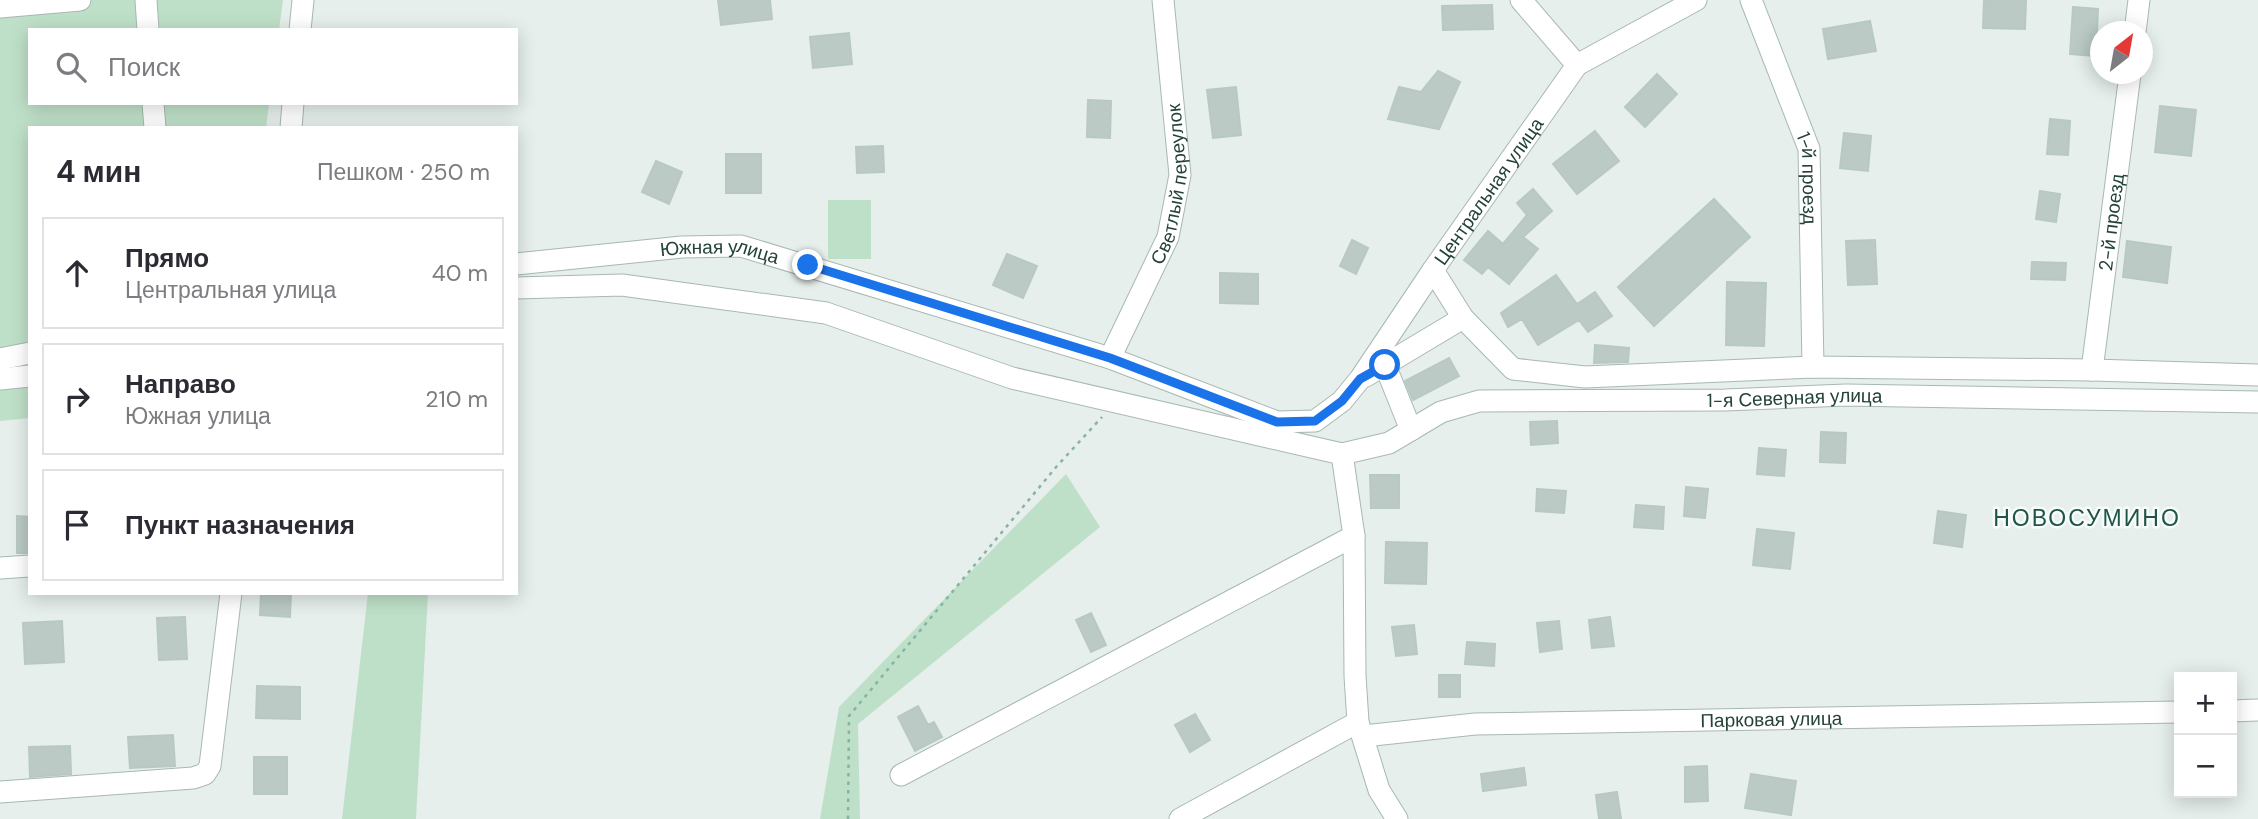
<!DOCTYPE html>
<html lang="ru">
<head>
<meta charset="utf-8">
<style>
  body { margin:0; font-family:"DM Sans",sans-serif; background:#f7f7f7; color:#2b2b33 }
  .controls { position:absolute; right:21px; bottom:21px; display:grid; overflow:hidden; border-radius:0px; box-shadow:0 4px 18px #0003 }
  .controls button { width:63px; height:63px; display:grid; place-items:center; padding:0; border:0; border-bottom:2px solid #e1e1e2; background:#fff; color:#2b2b33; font:35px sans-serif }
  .compass { position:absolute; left:2090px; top:21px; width:63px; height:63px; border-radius:50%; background:#fff; box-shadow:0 4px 18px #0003; rotate:31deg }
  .stop { position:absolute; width:21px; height:21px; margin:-16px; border:5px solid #1a73e8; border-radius:50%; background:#fff }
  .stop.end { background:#1a73e8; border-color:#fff; box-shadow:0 2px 7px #0008 }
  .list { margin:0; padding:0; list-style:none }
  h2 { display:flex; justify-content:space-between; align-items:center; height:91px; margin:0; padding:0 28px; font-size:30px }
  h2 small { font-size:23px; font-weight:400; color:#7c7c81 }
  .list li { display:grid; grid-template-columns:46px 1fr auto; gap:21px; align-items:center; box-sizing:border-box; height:112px; margin:0 14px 14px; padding:0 14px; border:2px solid #e1e1e2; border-radius:0px }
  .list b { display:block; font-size:26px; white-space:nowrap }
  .list p { margin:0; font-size:23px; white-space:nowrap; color:#7c7c81 }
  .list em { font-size:23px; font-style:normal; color:#7c7c81 }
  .icon { flex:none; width:38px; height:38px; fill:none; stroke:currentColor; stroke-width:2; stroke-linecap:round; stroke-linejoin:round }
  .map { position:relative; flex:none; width:2258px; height:819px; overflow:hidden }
  .search { position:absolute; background:#fff; box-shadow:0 4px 18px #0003; left:28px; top:28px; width:490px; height:77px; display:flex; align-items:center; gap:18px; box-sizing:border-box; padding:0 24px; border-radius:0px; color:#7c7c81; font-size:26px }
  .panel { position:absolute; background:#fff; box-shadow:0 4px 18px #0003; left:28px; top:126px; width:490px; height:469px; border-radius:0px }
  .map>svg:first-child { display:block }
</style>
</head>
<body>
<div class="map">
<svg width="2258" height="819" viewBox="0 0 2258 819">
  <rect width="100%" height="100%" fill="#e6efeb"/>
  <!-- green -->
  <path fill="#bfe0c8" d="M0,0H283L279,30H30V103H269L266,128H30V366L0,369Z
    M828,200H871V259H828Z
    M30,385V418L0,421V389Z
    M1066,474L1100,527L858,724L860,819H820L839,707Z
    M368,593H428L416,819H342Z"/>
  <!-- building -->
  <path fill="#bbcac4" stroke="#b8c9c2" stroke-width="2" d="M718,0H770L772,19L721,25Z
    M1984,0H2026L2025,29L1983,28Z
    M1492,5L1493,29L1443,30L1442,6Z
    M2073,7L2098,9L2096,56L2070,54Z
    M1870,21L1876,51L1828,59L1823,29Z
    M849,33L852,64L813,68L810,37Z
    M1438,71L1460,82L1439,129L1388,119L1399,87L1421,92Z
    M1657,74L1677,94L1645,127L1625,107Z
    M1236,87L1241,135L1213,138L1207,90Z
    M1088,100L1111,101L1110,138L1087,137Z
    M2160,106L2196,110L2191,156L2155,152Z
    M2050,119L2070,121L2068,155L2047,154Z
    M1595,131L1619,161L1577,194L1553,164Z
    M1844,133L1871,136L1868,171L1840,168Z
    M883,146L884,172L857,173L856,147Z
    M726,154H761V193H726Z
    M656,161L682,172L669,204L642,192Z
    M1533,189L1552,211L1523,237L1538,249L1509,284L1488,267L1482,274L1464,260L1488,231L1503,244L1527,215L1517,203Z
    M2040,191L2060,194L2056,222L2036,219Z
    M1714,199L1750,237L1654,326L1618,287Z
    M1352,240L1368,248L1356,274L1340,266Z
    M1875,240L1877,284L1848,285L1846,241Z
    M2127,241L2171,247L2167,283L2123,277Z
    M1007,254L1037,266L1023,298L993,285Z
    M2032,262L2066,263L2065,280L2031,279Z
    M1220,273L1258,274V304L1220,303Z
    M1556,275L1577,304L1595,292L1612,316L1588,332L1579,320L1538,345L1522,319L1508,327L1501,313Z
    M1727,282L1766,283L1764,346L1726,345Z
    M1595,345L1629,348L1628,362L1594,363Z
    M1449,358L1459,376L1413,400L1405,381Z
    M1557,421L1558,443L1531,445L1530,422Z
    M1821,432L1846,433L1845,463L1820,462Z
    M1759,448L1786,450L1784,476L1757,474Z
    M1370,475H1399V508H1371Z
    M1686,487L1708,489L1705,518L1684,516Z
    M1537,489L1566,491L1564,513L1536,511Z
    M1636,505L1664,507L1663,529L1634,527Z
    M1938,511L1966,515L1962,547L1934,543Z
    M17,516L30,517V553H17Z
    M1757,529L1794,533L1790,569L1753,565Z
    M1386,542L1427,543L1426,584L1385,583Z
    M261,593H291L290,617L260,615Z
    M1091,613L1106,645L1091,652L1076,620Z
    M185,617L187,659L159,660L157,618Z
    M1610,617L1614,646L1592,648L1589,620Z
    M62,621L64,662L25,664L23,623Z
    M1559,621L1562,649L1540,652L1537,623Z
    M1414,625L1417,654L1396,656L1392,627Z
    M1467,642L1495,644L1494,666L1465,664Z
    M1439,675H1460V697H1439Z
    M257,686L300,687V719L256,718Z
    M918,706L928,725L934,722L942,737L915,751L898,717Z
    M1195,714L1210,740L1190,752L1175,725Z
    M173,735L175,766L130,768L128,737Z
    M70,746L71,774L30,777L29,747Z
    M254,757H287V794H254Z
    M1707,766L1708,801L1685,802V767Z
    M1524,768L1526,785L1483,791L1481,774Z
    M1751,774L1796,781L1791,815L1745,808Z
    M1617,792L1621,819H1599L1596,795Z"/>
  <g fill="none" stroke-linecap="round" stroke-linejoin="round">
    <defs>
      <g id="minor">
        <path d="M146,0L148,30"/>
        <path d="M1521,0L1577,65"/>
        <path id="s1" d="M1751,0L1809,149L1813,367"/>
        <path d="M0,7L80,0"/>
        <path d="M300,30L303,0"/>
        <path d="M2135,32L2139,0"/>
        <path d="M153,103L155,128"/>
        <path d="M291,128L293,103"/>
        <path id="s2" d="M516,264L682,247L741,246L1110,358L1277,422L1315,421L1342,401L1360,379L1433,270L1577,65L1696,0"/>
        <path d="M1433,270L1463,318L1513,369L1585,377L1813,367L2092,370L2258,375"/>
        <path d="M516,288L622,285L826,313L1012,378L1342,454L1354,536L1355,676L1358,722L1379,790L1397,819"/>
        <path id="s3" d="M1110,358L1168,237L1180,175L1163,0"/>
        <path d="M0,359L30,353"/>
        <path d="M1385,365L1411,430"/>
        <path id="s4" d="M2092,370L2130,74"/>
        <path d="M1366,376L1463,318"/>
        <path d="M0,379L30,376"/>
        <path id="s5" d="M1342,454L1389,443L1441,412L1479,401L1725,400L1846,395L2258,402"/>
        <path d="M0,568L30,566"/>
        <path d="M2232,711L2258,710"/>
        <path id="s6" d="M1364,736L1475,724L2179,712"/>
        <path d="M901,775L1354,536"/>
        <path d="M0,792L193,778L205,774L210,766L231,593"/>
        <path d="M1180,819L1358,722"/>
      </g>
    </defs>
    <!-- minor casing -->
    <use href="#minor" stroke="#a8b8b2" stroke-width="23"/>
    <!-- path -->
    <path stroke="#86b3a5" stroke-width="2.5" stroke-dasharray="3.5 5" stroke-linecap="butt" d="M848,819L849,716L1057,466L1102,417"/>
    <!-- minor -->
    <use href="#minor" stroke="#fff" stroke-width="21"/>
  </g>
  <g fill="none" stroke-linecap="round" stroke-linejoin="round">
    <!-- route -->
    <path stroke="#1a73e8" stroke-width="9" d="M808,265L1110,358L1277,422L1315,421L1342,401L1360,379L1385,365"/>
  </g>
  <g text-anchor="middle" stroke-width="5" stroke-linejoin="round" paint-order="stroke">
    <!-- street labels -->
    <g font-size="19" fill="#24423a" stroke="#f7fbf9">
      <text dy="7" stroke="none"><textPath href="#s1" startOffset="189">1-й проезд</textPath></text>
      <text dy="7" stroke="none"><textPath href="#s3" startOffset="187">Светлый переулок</textPath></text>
      <text dy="7" stroke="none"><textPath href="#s2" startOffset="1118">Центральная улица</textPath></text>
      <text dy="7" stroke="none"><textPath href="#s4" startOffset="149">2-й проезд</textPath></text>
      <text dy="7" stroke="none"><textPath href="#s2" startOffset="205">Южная улица</textPath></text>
      <text dy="7" stroke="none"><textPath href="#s5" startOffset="464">1-я Северная улица</textPath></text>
      <text dy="7" stroke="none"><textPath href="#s6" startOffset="408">Парковая улица</textPath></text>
    </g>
    <!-- quarter labels -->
    <g font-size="23" letter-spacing="2" fill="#1f5548" stroke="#f7fbf9">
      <text x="2087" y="526">НОВОСУМИНО</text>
    </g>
  </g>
</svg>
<div class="controls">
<button>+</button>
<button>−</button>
</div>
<svg class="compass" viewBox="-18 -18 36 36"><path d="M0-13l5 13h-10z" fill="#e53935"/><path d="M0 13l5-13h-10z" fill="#7c7c81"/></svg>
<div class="stop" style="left:1385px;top:365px"></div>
<div class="stop end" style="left:808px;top:265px"></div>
<div class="search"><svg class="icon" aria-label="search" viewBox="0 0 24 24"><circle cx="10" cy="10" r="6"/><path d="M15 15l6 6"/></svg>Поиск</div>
<section class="panel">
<h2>4 мин<small>Пешком · 250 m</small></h2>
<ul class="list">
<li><svg class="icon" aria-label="ahead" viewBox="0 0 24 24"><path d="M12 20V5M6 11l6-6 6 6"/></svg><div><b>Прямо</b><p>Центральная улица</p></div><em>40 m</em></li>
<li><svg class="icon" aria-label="right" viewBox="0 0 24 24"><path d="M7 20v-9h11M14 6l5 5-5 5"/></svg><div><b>Направо</b><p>Южная улица</p></div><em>210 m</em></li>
<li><svg class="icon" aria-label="arrive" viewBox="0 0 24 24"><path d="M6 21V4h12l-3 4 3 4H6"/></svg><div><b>Пункт назначения</b></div></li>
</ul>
</section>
</div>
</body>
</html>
